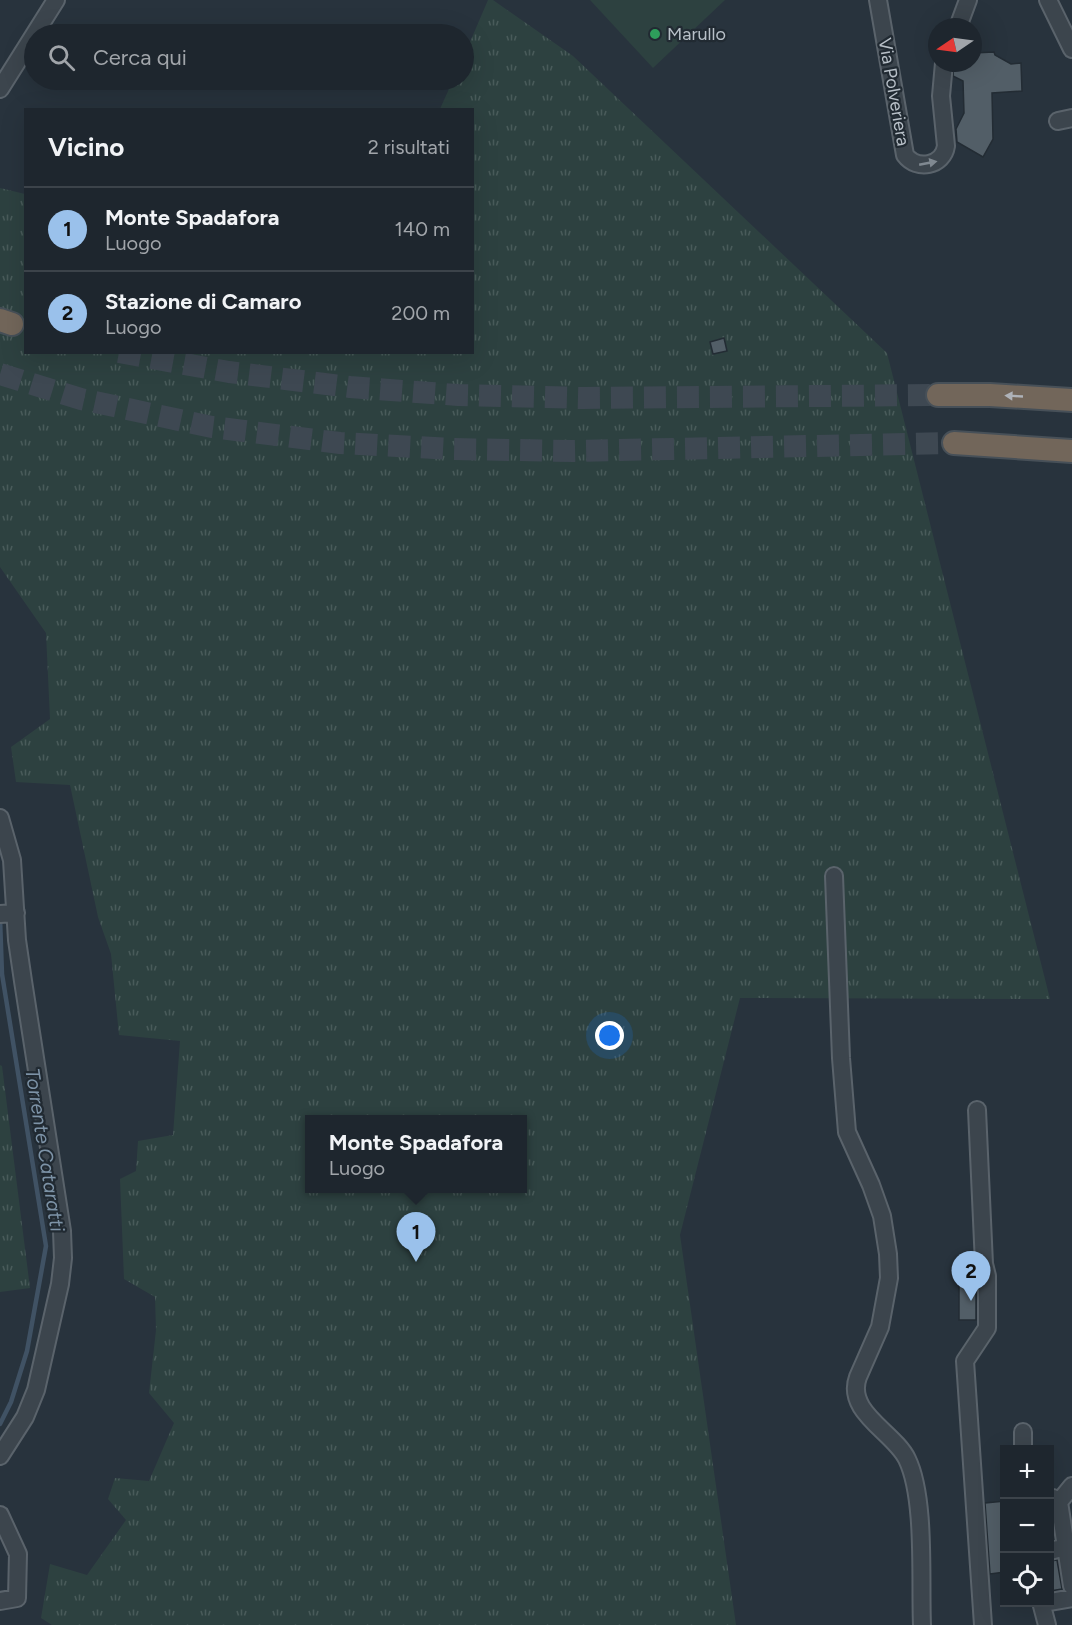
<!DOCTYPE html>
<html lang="it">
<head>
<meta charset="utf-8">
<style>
  body { margin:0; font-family:Figtree,sans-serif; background:#262e36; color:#f1f3f6 }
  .controls { position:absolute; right:18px; bottom:18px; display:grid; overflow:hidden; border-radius:0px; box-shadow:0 6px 24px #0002 }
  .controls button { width:54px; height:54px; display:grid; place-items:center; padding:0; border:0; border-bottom:2px solid #3c434a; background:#1e262e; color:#f1f3f6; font:30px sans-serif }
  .compass { position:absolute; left:928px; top:18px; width:54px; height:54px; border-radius:50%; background:#1e262e; box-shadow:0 6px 24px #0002; rotate:257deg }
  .you { position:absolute; left:610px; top:1036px; width:21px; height:21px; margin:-15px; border:4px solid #fff; border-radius:50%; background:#1a73e8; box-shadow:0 0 0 9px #1a73e833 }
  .badge { display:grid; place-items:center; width:39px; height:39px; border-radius:50%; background:#9ac1eb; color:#111; font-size:20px; font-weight:700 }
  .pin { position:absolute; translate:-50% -50px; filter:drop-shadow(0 2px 3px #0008) }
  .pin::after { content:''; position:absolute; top:32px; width:21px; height:18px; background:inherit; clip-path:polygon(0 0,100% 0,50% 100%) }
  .popup { position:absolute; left:305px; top:1115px; width:222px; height:78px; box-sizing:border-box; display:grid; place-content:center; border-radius:0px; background:#1e262e; filter:drop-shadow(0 2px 4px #0005); font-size:20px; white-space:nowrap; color:#a1a5aa }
  .popup b { font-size:22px; color:#f1f3f6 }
  .popup::after { content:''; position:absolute; left:50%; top:100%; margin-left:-12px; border:12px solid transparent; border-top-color:#1e262e }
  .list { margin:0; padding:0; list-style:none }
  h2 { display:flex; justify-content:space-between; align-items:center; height:78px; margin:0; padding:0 24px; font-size:26px }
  h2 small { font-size:20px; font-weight:400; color:#a1a5aa }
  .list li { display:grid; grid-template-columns:39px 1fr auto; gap:18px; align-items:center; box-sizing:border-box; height:84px; padding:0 24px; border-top:2px solid #3c434a }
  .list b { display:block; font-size:22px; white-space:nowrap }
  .list p { margin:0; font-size:20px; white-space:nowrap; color:#a1a5aa }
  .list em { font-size:20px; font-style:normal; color:#a1a5aa }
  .icon { flex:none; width:33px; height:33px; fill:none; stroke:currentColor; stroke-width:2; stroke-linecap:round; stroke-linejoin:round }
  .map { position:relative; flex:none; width:1072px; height:1625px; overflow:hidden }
  .search { position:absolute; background:#1e262e; box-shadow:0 6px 24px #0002; left:24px; top:24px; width:450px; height:66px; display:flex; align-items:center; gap:15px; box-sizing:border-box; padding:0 21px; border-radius:33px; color:#a1a5aa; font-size:22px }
  .panel { position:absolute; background:#1e262e; box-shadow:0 6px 24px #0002; left:24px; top:108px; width:450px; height:246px; border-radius:0px }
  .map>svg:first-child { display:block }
</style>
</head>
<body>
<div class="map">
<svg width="1072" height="1625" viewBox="0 0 1072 1625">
  <defs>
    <pattern id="grass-tufts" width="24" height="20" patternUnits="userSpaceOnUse" patternTransform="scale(1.5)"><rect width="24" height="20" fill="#2d4140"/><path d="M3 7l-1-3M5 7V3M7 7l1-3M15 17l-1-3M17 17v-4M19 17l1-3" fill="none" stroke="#495b5a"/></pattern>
  </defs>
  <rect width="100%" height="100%" fill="#28333d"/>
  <!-- grass -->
  <path fill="url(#grass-tufts)" fill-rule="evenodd" d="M488,0H493L573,56L887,353L1050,999L740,998L680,1235L736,1625H52L41,1618L50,1564L87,1575L126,1520L108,1499L115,1478L149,1481L174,1423L149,1393L156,1330L155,1297L124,1279L120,1179L136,1171L138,1141L173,1135L180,1041L119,1035L111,954L98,917L70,785L16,782L11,747L50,719L46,633L0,567V188L25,194L26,352H472V110L440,109L453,80H464V56ZM310,1120H522V1188H310Z
    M0,1065L2,1066L30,1288L0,1292Z"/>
  <!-- pitch -->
  <path fill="#2d4140" d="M590,0H725L653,68Z"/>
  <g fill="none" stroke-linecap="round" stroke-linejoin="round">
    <!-- stream -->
    <path stroke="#405264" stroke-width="4.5" d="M0,1424L11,1402L27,1351L46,1246L2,974L0,918"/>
  </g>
  <!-- building -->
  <path fill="#525e67" stroke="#232c34" stroke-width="1.5" d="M994,52L995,55L1011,64L1021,63L1022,91L992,93L993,139L983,157L957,142L956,129L964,113L963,81L953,76L954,63H973V53Z
    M724,338L727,351L713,354L710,342Z
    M959,1282H976V1320H959Z
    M1005,1501V1572L990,1574L985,1503Z
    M1057,1560L1062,1589L1050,1591V1561Z"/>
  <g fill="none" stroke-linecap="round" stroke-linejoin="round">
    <!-- highway-tunnel -->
    <path stroke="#3e4852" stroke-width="22" stroke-dasharray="22 11" stroke-linecap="butt" d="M119,352L229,372L350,387L458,395L583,398L938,395
      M0,374L81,399L212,427L340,443L452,449L574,451L954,443"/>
    <defs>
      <path id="minor" d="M878,0L905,155C917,171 943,166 946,146L941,96L944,63
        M1048,0L1072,49
        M958,27L968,0
        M0,89L56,0
        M1058,121L1072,118
        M0,818L12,860L17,940L23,981L62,1231L63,1258L60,1284L36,1390L25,1417L0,1456
        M834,876L841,1058L847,1132L871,1185L882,1216L888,1254L889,1278L880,1327L858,1377C845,1412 894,1432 907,1459C926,1498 920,1581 922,1625
        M0,914L16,913
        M977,1110L984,1264L987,1276V1328L965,1361L983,1625
        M1023,1450V1432
        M1050,1499L1053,1498L1059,1502L1072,1586
        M1059,1502L1072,1486
        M0,1515L18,1554L17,1598L0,1601
        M1050,1551L1066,1547
        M1041,1602L1047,1625
        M1050,1602L1072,1598"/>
      <path id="highway" d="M0,320L12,324
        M938,395H990L1072,400
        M954,443L1072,451"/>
    </defs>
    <!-- minor casing -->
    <use href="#minor" stroke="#5a636b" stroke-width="20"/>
    <!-- highway casing -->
    <use href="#highway" stroke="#475058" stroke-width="26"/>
    <!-- minor -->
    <use href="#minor" stroke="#3c454d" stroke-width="16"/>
    <!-- highway -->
    <use href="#highway" stroke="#72665a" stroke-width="22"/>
  </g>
  <!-- one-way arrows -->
  <defs><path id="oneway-solid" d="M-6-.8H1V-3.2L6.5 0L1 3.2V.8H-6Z" transform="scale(1.5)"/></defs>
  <use fill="#808991" href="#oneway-solid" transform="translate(928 163) rotate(-11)"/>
  <use fill="#aeb2b8" href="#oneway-solid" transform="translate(1014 396) rotate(-177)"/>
  <!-- markers -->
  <circle fill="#2e9e5b" stroke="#212a32" stroke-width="2" cx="655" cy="34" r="6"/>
  <g text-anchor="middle" stroke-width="4.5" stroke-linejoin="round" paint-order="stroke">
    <!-- poi labels -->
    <g font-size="18" fill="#b8c0c8" stroke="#212a32" text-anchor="start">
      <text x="667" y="40">Marullo</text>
    </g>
    <!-- street labels -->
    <g font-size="18" fill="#b8c0c8" stroke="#212a32">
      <text transform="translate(894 92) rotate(80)" y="6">Via Polveriera</text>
    </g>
    <!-- water labels -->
    <g font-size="20" font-style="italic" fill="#7d93a7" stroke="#212a32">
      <text transform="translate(45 1150) rotate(81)" y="7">Torrente Cataratti</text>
    </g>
  </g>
</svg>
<div class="controls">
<button>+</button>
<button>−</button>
<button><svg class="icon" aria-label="locate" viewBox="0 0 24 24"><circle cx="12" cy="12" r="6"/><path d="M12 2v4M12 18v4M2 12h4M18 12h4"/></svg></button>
</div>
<svg class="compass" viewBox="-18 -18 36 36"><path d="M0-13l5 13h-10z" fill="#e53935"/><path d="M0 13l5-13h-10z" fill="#a1a5aa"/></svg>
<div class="you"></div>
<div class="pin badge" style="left:416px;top:1262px">1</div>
<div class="popup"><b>Monte Spadafora</b>Luogo</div>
<div class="pin badge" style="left:971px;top:1301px">2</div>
<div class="search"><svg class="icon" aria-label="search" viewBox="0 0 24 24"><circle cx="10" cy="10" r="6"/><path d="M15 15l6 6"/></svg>Cerca qui</div>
<section class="panel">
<h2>Vicino<small>2 risultati</small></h2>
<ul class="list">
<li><span class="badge">1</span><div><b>Monte Spadafora</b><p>Luogo</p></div><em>140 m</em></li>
<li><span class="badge">2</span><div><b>Stazione di Camaro</b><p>Luogo</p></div><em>200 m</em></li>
</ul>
</section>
</div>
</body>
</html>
